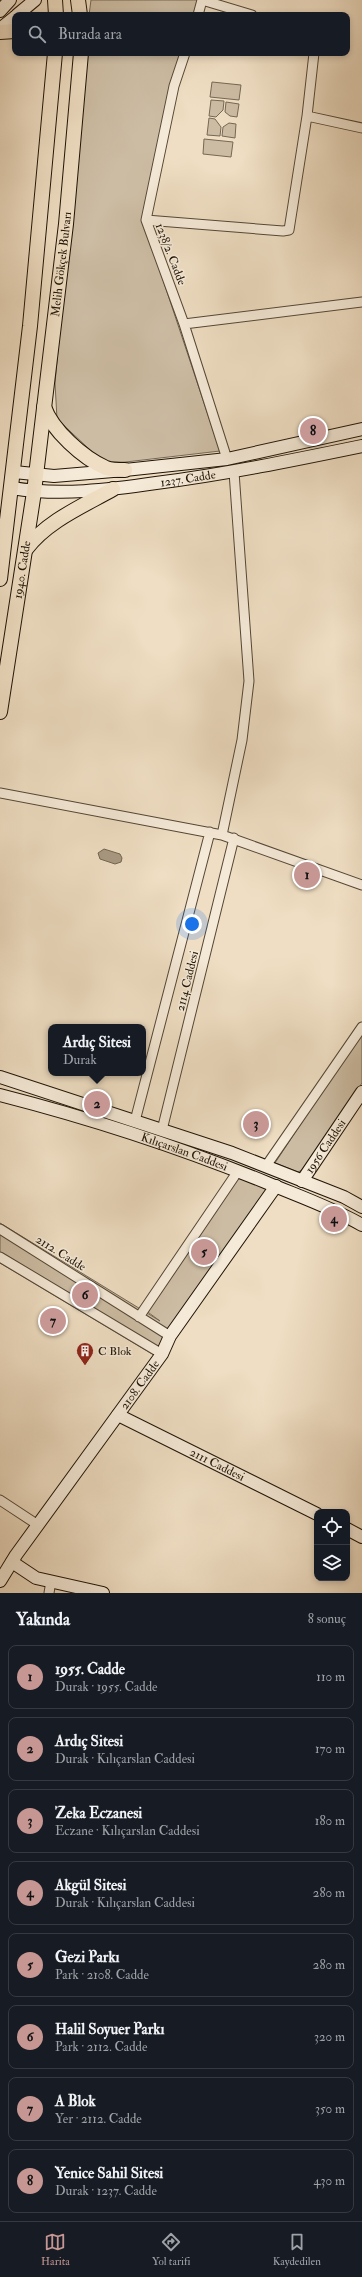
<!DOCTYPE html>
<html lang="tr">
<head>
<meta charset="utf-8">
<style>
  body { margin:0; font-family:"IM FELL Double Pica",serif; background:#242831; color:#f1f3f6 }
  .controls { position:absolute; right:12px; bottom:12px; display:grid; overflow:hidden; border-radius:8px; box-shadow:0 2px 6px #0003 }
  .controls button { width:36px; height:36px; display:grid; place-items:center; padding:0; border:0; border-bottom:1px solid #363941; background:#171b24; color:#f1f3f6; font:20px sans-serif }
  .you { position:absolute; left:192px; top:924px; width:14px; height:14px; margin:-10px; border:3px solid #fff; border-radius:50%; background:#1a73e8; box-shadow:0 0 0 6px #1a73e833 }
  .badge { display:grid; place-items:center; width:26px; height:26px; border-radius:50%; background:#c59692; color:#111; font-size:13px; font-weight:700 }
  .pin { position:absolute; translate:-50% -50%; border:2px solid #fff; box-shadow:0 1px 4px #0006 }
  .popup { position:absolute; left:48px; top:1024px; width:98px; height:52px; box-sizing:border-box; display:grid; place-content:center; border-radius:8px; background:#171b24; filter:drop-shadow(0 1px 3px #0005); font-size:13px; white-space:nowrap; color:#9ea1a6 }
  .popup b { font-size:15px; color:#f1f3f6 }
  .popup::after { content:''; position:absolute; left:50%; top:100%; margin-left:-8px; border:8px solid transparent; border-top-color:#171b24 }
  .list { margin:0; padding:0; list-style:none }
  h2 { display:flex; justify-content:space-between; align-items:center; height:52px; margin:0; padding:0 16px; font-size:17px }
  h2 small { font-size:13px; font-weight:400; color:#9ea1a6 }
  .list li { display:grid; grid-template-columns:26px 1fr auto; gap:12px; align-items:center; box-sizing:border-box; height:64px; margin:0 8px 8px; padding:0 8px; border:1px solid #363941; border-radius:8px }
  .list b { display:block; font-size:15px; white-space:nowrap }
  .list p { margin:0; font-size:13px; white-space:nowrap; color:#9ea1a6 }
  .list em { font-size:13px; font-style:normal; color:#9ea1a6 }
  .icon { flex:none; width:22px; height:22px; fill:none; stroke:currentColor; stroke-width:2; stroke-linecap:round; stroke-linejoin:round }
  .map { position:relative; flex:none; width:362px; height:1593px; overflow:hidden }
  .search { position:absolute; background:#171b24; box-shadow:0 2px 6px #0003; left:12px; right:12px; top:12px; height:44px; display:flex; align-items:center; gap:10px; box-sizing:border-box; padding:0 14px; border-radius:8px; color:#9ea1a6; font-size:15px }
  .sheet { height:628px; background:#171b24 }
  nav { display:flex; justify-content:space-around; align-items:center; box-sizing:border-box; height:56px; border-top:1px solid #363941; background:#171b24; font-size:11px; color:#9ea1a6 }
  nav a { display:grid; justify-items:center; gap:2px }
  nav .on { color:#c59692 }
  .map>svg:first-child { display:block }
</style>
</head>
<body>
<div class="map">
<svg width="362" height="1593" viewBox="0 0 362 1593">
  <rect width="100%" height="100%" fill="#efdec3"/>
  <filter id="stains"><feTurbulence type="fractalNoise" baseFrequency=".005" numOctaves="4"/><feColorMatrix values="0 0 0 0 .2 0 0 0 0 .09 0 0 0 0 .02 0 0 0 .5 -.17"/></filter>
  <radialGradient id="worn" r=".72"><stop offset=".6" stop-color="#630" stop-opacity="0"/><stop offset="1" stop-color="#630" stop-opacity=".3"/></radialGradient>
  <!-- green -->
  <path fill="#ccbca3" stroke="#766855" d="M91,0H200L195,15H89Z
    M85,53H181L161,130L144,223L220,451L117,463L102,461L57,419L55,383Z
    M212,82L241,85L239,100L210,97Z
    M211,100L224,101L223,110L216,117L209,116Z
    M226,102L239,104L237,117L230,116L225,112Z
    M209,118L215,119L221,127L220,136L207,135Z
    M229,123L236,124L235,138L222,136L223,127Z
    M204,139L233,142L231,157L203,154Z
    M362,1031V1083L302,1170L298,1172L275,1163Z
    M237,1176L264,1186L267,1190L159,1358L0,1263V1223L160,1321L145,1310Z"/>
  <!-- water -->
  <path fill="#a99a83" stroke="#726551" d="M104,849L120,854L122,858L121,862L115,864L100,859L98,853Z"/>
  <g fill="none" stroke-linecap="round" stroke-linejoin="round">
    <defs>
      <path id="street" d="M198,15L202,0L252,15
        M185,53L174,86L146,220L184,324L227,459
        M314,53L307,116L362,128
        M146,220L283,231L289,230L307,116
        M184,324L362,302
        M0,793L222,835L362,885
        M222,835L242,740L249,681L234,472
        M135,1121L210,832
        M162,1130L234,838
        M266,1166L362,1027
        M0,1229L170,1336
        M0,1257L162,1354
        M139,1317L238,1171
        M0,1500L38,1525
        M49,1593L51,1581"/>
      <g id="secondary">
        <path d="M0,11L10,0"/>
        <path d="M17,15L35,0"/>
        <path d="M0,29L15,17"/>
        <path d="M14,472L54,476L125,470L227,459L362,429"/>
        <path id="s1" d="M12,488C59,496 109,490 156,483C226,474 294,460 362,446"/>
        <path d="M0,1077L232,1153L344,1197L362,1207"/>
        <path id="s2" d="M0,1095C90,1118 179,1147 265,1182C298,1196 331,1207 362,1225"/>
        <path id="s3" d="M302,1181L362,1092"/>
        <path id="s4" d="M118,1415L317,1514"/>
        <path d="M347,1529L362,1537"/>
        <path d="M12,1562L36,1578L103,1593"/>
        <path id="s5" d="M0,1581L16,1555L162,1354L170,1336L276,1186"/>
      </g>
      <g id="primary">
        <path d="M55,0L56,15"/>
        <path d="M78,0L80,15"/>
        <path d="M0,32L15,31"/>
        <path d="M44,407C52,430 83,458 106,468C111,470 119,470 125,470"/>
        <path d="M26,549C47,521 83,506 113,489"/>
        <path d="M0,579L30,326L55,53"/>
        <path id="s6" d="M0,712L34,492L66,224L81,53"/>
      </g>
    </defs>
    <!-- street casing -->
    <use href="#street" stroke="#544736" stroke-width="11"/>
    <!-- secondary casing -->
    <use href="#secondary" stroke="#201507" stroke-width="14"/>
    <!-- primary casing -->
    <use href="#primary" stroke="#201507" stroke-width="16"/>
    <!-- street -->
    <use href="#street" stroke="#f5ead8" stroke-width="9"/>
    <!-- secondary -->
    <use href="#secondary" stroke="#f5ead8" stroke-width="12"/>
    <!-- primary -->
    <use href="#primary" stroke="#efdec3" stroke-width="14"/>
  </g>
  <!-- icons -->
  <defs>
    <symbol id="building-pin" viewBox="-11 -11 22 30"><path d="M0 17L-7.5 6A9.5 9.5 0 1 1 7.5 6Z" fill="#8f2418" stroke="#f5ead8"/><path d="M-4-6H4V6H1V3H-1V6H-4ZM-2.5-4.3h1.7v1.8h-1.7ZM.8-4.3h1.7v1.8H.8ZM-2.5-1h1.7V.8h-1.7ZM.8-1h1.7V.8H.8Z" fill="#fff"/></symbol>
  </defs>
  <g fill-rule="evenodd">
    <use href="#building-pin" x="75" y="1341" width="20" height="27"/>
  </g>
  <g text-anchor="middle" stroke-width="3" stroke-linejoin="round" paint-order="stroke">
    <!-- street labels -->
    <g font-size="12" fill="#201507" stroke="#f5ead8">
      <text transform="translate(171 254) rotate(69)" y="4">1238/2. Cadde</text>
      <text dy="4" stroke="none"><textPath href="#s6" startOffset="452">Melih Gökçek Bulvarı</textPath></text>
      <text dy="4" stroke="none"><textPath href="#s1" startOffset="177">1237. Cadde</textPath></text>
      <text dy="4" stroke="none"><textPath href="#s6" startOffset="144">1940. Cadde</textPath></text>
      <text transform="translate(187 981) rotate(-76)" y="4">2114 Caddesi</text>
      <text dy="4" stroke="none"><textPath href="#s3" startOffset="42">1956 Caddesi</textPath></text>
      <text dy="4" stroke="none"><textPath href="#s2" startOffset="193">Kılıçarslan Caddesi</textPath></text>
      <text transform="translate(61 1253) rotate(32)" y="4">2112. Cadde</text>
      <text dy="4" stroke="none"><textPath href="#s5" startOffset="241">2108. Cadde</textPath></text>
      <text dy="4" stroke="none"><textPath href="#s4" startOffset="111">2111 Caddesi</textPath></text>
    </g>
    <!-- poi labels -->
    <g font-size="12" fill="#201507" stroke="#f5ead8" text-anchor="start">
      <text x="98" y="1355">C Blok</text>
    </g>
  </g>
  <rect width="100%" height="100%" filter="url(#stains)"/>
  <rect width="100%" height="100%" fill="url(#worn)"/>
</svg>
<div class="controls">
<button><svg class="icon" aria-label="locate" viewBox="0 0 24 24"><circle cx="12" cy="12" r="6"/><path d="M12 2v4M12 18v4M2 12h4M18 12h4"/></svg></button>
<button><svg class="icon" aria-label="layers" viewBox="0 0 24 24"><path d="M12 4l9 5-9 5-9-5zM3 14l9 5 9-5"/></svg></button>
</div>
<div class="you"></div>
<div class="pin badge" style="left:307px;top:875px">1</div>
<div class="pin badge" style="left:97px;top:1104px">2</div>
<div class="popup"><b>Ardıç Sitesi</b>Durak</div>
<div class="pin badge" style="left:256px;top:1124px">3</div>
<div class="pin badge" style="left:334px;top:1219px">4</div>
<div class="pin badge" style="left:204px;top:1252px">5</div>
<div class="pin badge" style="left:85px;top:1295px">6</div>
<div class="pin badge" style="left:53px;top:1321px">7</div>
<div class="pin badge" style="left:313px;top:431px">8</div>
<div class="search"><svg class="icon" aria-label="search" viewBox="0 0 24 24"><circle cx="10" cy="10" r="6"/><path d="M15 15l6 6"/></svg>Burada ara</div>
</div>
<section class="sheet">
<h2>Yakında<small>8 sonuç</small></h2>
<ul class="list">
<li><span class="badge">1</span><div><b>1955. Cadde</b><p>Durak · 1955. Cadde</p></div><em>110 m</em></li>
<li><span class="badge">2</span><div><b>Ardıç Sitesi</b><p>Durak · Kılıçarslan Caddesi</p></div><em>170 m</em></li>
<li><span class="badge">3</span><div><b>Zeka Eczanesi</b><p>Eczane · Kılıçarslan Caddesi</p></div><em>180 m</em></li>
<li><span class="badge">4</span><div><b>Akgül Sitesi</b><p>Durak · Kılıçarslan Caddesi</p></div><em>280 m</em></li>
<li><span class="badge">5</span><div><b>Gezi Parkı</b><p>Park · 2108. Cadde</p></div><em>280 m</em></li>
<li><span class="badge">6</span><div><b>Halil Soyuer Parkı</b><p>Park · 2112. Cadde</p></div><em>320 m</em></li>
<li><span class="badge">7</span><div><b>A Blok</b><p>Yer · 2112. Cadde</p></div><em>350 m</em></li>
<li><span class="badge">8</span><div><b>Yenice Sahil Sitesi</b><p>Durak · 1237. Cadde</p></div><em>430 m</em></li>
</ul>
</section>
<nav>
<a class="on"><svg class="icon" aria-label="map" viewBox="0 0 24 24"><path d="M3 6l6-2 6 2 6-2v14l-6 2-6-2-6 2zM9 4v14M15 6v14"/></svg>Harita</a>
<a><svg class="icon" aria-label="directions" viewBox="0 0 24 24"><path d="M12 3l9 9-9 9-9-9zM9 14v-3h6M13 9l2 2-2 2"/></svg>Yol tarifi</a>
<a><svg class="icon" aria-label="saved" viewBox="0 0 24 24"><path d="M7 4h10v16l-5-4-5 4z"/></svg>Kaydedilen</a>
</nav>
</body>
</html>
